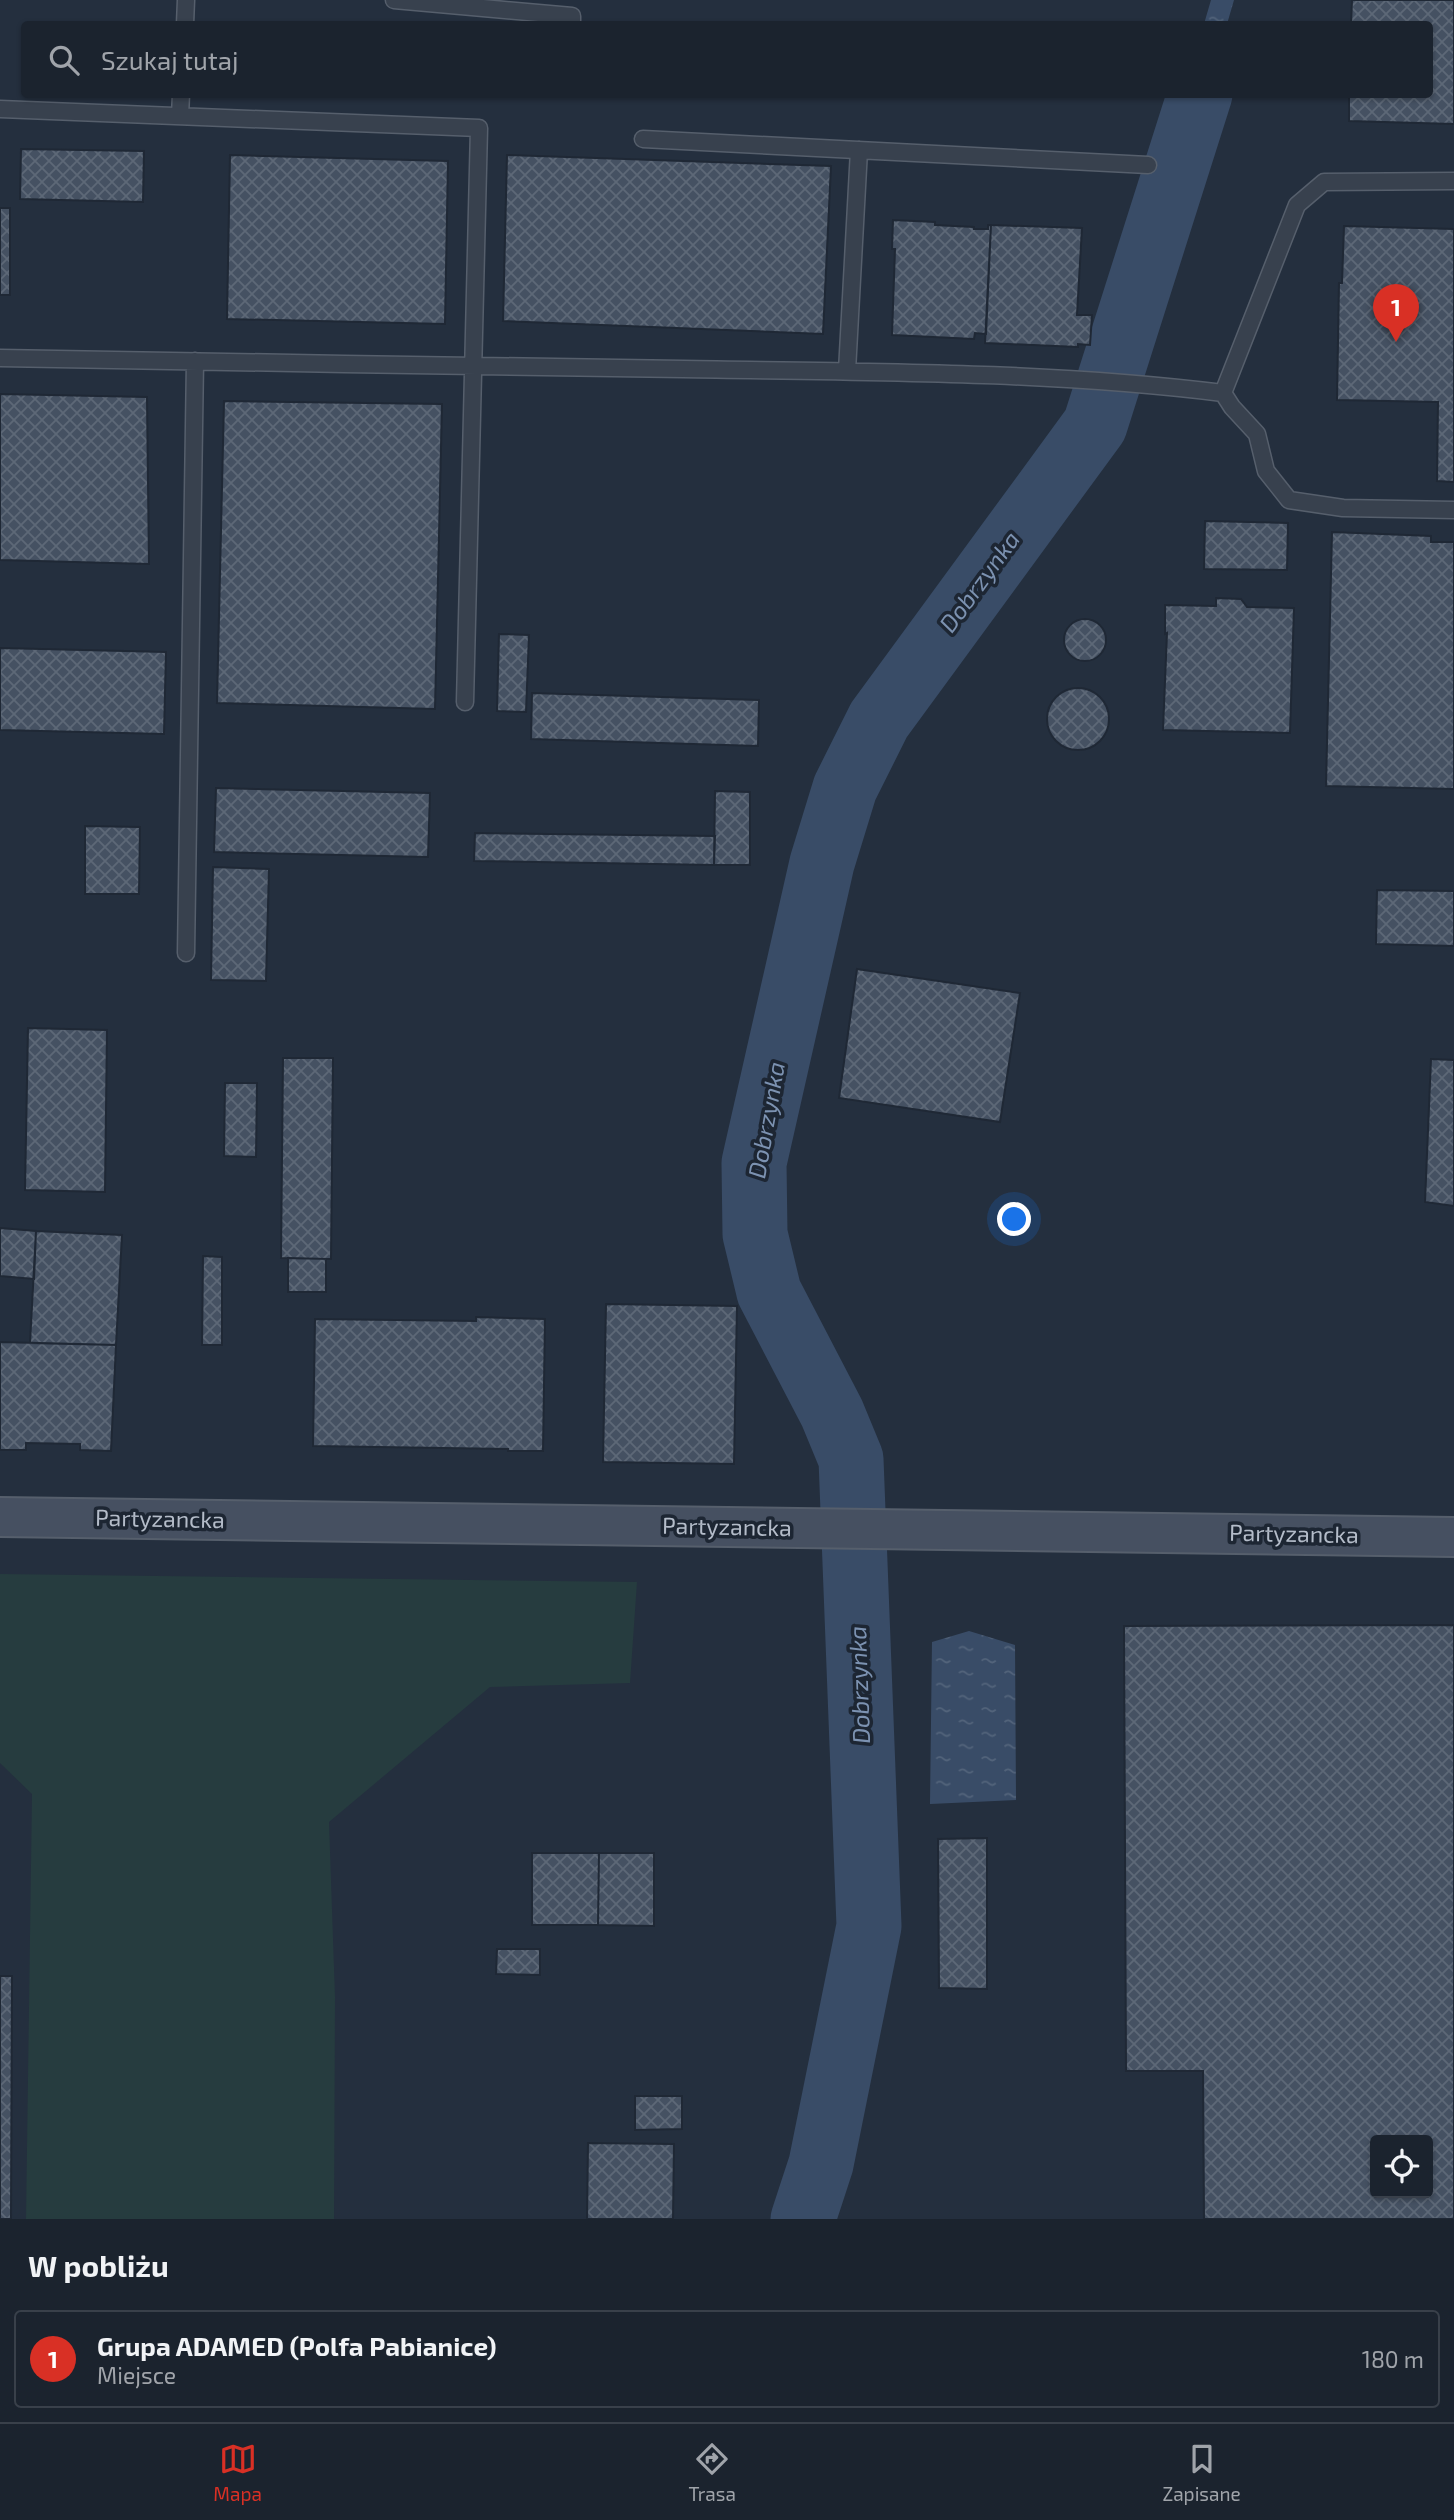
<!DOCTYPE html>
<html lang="pl">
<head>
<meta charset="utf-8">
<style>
  body { margin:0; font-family:"Exo 2",sans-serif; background:#242b36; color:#f1f3f6 }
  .controls { position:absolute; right:21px; bottom:21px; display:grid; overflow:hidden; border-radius:7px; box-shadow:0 2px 5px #0004 }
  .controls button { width:63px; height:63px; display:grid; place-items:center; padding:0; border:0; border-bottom:2px solid #39404a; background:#1b232e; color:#f1f3f6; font:35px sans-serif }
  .you { position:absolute; left:1015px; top:1220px; width:24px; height:24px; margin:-18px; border:5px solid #fff; border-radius:50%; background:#1a73e8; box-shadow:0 0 0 10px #1a73e833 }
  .badge { display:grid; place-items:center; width:46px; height:46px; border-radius:50%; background:#d93025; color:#fff; font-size:23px; font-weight:700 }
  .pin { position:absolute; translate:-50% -58px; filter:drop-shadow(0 2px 4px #0008) }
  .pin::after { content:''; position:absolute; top:37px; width:24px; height:21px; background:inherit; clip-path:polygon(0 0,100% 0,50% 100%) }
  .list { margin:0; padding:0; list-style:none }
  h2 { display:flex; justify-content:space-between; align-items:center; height:91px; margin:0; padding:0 28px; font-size:30px }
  h2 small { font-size:23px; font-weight:400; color:#a0a4aa }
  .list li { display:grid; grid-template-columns:46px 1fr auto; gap:21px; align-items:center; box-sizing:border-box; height:98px; margin:0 14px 14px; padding:0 14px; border:2px solid #39404a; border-radius:7px }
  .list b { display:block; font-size:26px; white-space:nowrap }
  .list p { margin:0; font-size:23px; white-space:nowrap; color:#a0a4aa }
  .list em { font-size:23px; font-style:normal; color:#a0a4aa }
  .icon { flex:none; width:38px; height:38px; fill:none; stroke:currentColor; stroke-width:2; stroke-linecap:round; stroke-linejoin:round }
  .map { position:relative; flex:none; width:1454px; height:2219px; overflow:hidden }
  .search { position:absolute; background:#1b232e; box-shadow:0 2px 5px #0004; left:21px; right:21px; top:21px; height:77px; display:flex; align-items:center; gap:18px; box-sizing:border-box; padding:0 24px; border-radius:7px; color:#a0a4aa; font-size:26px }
  .sheet { height:203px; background:#1b232e }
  nav { display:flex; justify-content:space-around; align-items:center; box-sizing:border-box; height:98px; border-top:2px solid #39404a; background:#1b232e; font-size:19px; color:#a0a4aa }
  nav a { display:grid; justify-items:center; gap:4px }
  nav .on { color:#d93025 }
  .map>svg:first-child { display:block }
</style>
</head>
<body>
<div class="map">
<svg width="1454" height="2219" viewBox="0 0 1454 2219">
  <defs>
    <pattern id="water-ripples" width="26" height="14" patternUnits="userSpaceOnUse" patternTransform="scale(1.75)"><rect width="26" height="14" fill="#394c67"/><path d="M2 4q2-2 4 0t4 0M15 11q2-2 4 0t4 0" fill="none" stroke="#53647b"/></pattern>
    <pattern id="building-cross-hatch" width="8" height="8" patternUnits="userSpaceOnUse" patternTransform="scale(1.75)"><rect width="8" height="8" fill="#455162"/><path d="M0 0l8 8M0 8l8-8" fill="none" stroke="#5d6877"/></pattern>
  </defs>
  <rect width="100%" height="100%" fill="#242f3e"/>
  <!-- green -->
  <path fill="#263c3f" d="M0,1574L637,1582L630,1683L490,1687L329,1822L335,1997L334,2219H26L32,1794L0,1763Z"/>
  <!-- water -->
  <path fill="url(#water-ripples)" d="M1211,0H1234L1227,24H1204Z
    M1182,95H1208L1131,351L1103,350Z
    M969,1631L1015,1645L1016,1800L930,1804L932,1642Z"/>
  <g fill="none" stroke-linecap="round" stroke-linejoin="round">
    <!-- river -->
    <path stroke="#394c67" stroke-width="65" d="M803,2219L821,2164L869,1926L851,1459L832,1413L769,1292L755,1234L754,1163L822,863L845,788L879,720L1095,425L1200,94"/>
  </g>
  <!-- building -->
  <path fill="url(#building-cross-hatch)" stroke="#1f2835" stroke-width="2" fill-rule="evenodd" d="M1352,0H1454V124L1349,121V94H1430V24H1351Z
    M21,149L144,151L143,202L20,199Z
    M230,155L448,161L445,324L227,319Z
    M507,155L831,166L823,334L503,321Z
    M0,208H10V295H0Z
    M893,220L935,222V225L974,227V229H988V225H991L986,334L975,333L974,339L892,335L895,249H892Z
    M991,225L1082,228L1077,315H1092L1090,345L1078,344V347L985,343Z
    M1344,226L1454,229V482L1437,481L1438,402L1337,400L1339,283H1342Z
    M0,394L147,397L149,564L0,560Z
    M224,401L442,404L435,709L217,703Z
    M1205,521L1288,523L1287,570L1204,569Z
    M1332,532L1431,536V542H1454V789L1326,786Z
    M1216,598L1241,599L1247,607L1294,608L1290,733L1163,730L1167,633L1165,634V605L1216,606Z
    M1064 640a21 21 0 1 1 42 0a21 21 0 1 1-42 0Z
    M499,634L529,635L526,712L497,711Z
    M0,648L166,652L164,734L0,730Z
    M1047 719a31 31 0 1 1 62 0a31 31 0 1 1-62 0Z
    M532,693L759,700L758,746L531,739Z
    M216,788L430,793L428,857L214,852Z
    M715,791L750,792V865H714Z
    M85,826L140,827L139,894H85Z
    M475,833L715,836L714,865L474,861Z
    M213,867L269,869L266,981L211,980Z
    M1377,890L1454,891V946L1376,944Z
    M857,969L1020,993L1000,1122L839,1098Z
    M28,1028L107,1030L105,1192L25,1190Z
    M283,1058H333L331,1259L281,1258Z
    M1431,1059L1454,1060V1206L1425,1202Z
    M225,1083H257L256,1157L224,1156Z
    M0,1228L36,1231L34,1279L0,1276Z
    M36,1231L122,1235L116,1345L30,1343Z
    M203,1256L222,1257V1345H202Z
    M288,1258L326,1259V1292H288Z
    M606,1304L737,1306L734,1464L603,1462Z
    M476,1317L545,1319L543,1451H508V1449L313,1446L315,1319L476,1321Z
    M0,1342L116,1345L111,1451L80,1450V1444L26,1443V1450H0Z
    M1454,1625V2219H1204L1203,2071H1126L1124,1626ZM1375,2140H1428V2193H1375Z
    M987,1838V1989L939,1988L938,1839Z
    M532,1853H599L598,1925H532Z
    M599,1853H654V1926L598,1925Z
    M497,1949H540V1975L496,1974Z
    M0,1976H12L11,2219H0Z
    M635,2096H682V2129L635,2130Z
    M588,2143L674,2144L673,2219H587Z"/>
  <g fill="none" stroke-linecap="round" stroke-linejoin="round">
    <defs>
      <path id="service" d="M394,0L572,16V24
        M185,24L186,0
        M0,109L479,128L465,702
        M180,116L181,94
        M643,139L1148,165
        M1454,181L1324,182L1297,205L1223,393L1232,407L1257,434L1266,471L1289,500L1343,508L1454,510
        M0,358C228,362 455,366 683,369C863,372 1045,371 1223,393
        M847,371L859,150
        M186,953L195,361"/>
      <path id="secondary" d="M0,1517L1454,1537"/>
    </defs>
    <!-- service casing -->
    <use href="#service" stroke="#565f6c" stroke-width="19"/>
    <!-- secondary casing -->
    <use href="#secondary" stroke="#565f6c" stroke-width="42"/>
    <!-- service -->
    <use href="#service" stroke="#38414e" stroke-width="16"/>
    <!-- secondary -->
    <use href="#secondary" stroke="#465061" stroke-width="38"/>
  </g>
  <g text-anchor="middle" stroke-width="7" stroke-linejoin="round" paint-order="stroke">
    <!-- street labels -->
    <g font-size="23" fill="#b4bcc9" stroke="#1d2633">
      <text transform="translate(160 1519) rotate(1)" y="8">Partyzancka</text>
      <text transform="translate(727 1527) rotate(1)" y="8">Partyzancka</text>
      <text transform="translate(1294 1534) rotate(1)" y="8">Partyzancka</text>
    </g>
    <!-- water labels -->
    <g font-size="24" font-style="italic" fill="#7c92b1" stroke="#1d2633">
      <text transform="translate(980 582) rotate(-54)" y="8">Dobrzynka</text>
      <text transform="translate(767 1120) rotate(-80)" y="8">Dobrzynka</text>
      <text transform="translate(860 1685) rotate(-92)" y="8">Dobrzynka</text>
    </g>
  </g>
</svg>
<div class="controls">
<button><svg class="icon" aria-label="locate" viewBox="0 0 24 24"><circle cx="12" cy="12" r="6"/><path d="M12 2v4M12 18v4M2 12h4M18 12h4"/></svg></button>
</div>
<div class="you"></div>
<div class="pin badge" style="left:1396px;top:342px">1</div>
<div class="search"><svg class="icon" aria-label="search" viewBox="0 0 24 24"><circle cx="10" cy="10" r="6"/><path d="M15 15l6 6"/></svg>Szukaj tutaj</div>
</div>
<section class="sheet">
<h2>W pobliżu<small></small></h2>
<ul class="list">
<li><span class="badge">1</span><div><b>Grupa ADAMED (Polfa Pabianice)</b><p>Miejsce</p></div><em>180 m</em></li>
</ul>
</section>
<nav>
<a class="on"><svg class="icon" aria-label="map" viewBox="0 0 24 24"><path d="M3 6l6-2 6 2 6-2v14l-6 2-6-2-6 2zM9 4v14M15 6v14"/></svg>Mapa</a>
<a><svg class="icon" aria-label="directions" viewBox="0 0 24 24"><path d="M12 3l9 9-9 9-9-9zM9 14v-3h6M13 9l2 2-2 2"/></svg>Trasa</a>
<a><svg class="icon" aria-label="saved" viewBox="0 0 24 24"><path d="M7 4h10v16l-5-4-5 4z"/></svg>Zapisane</a>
</nav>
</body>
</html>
